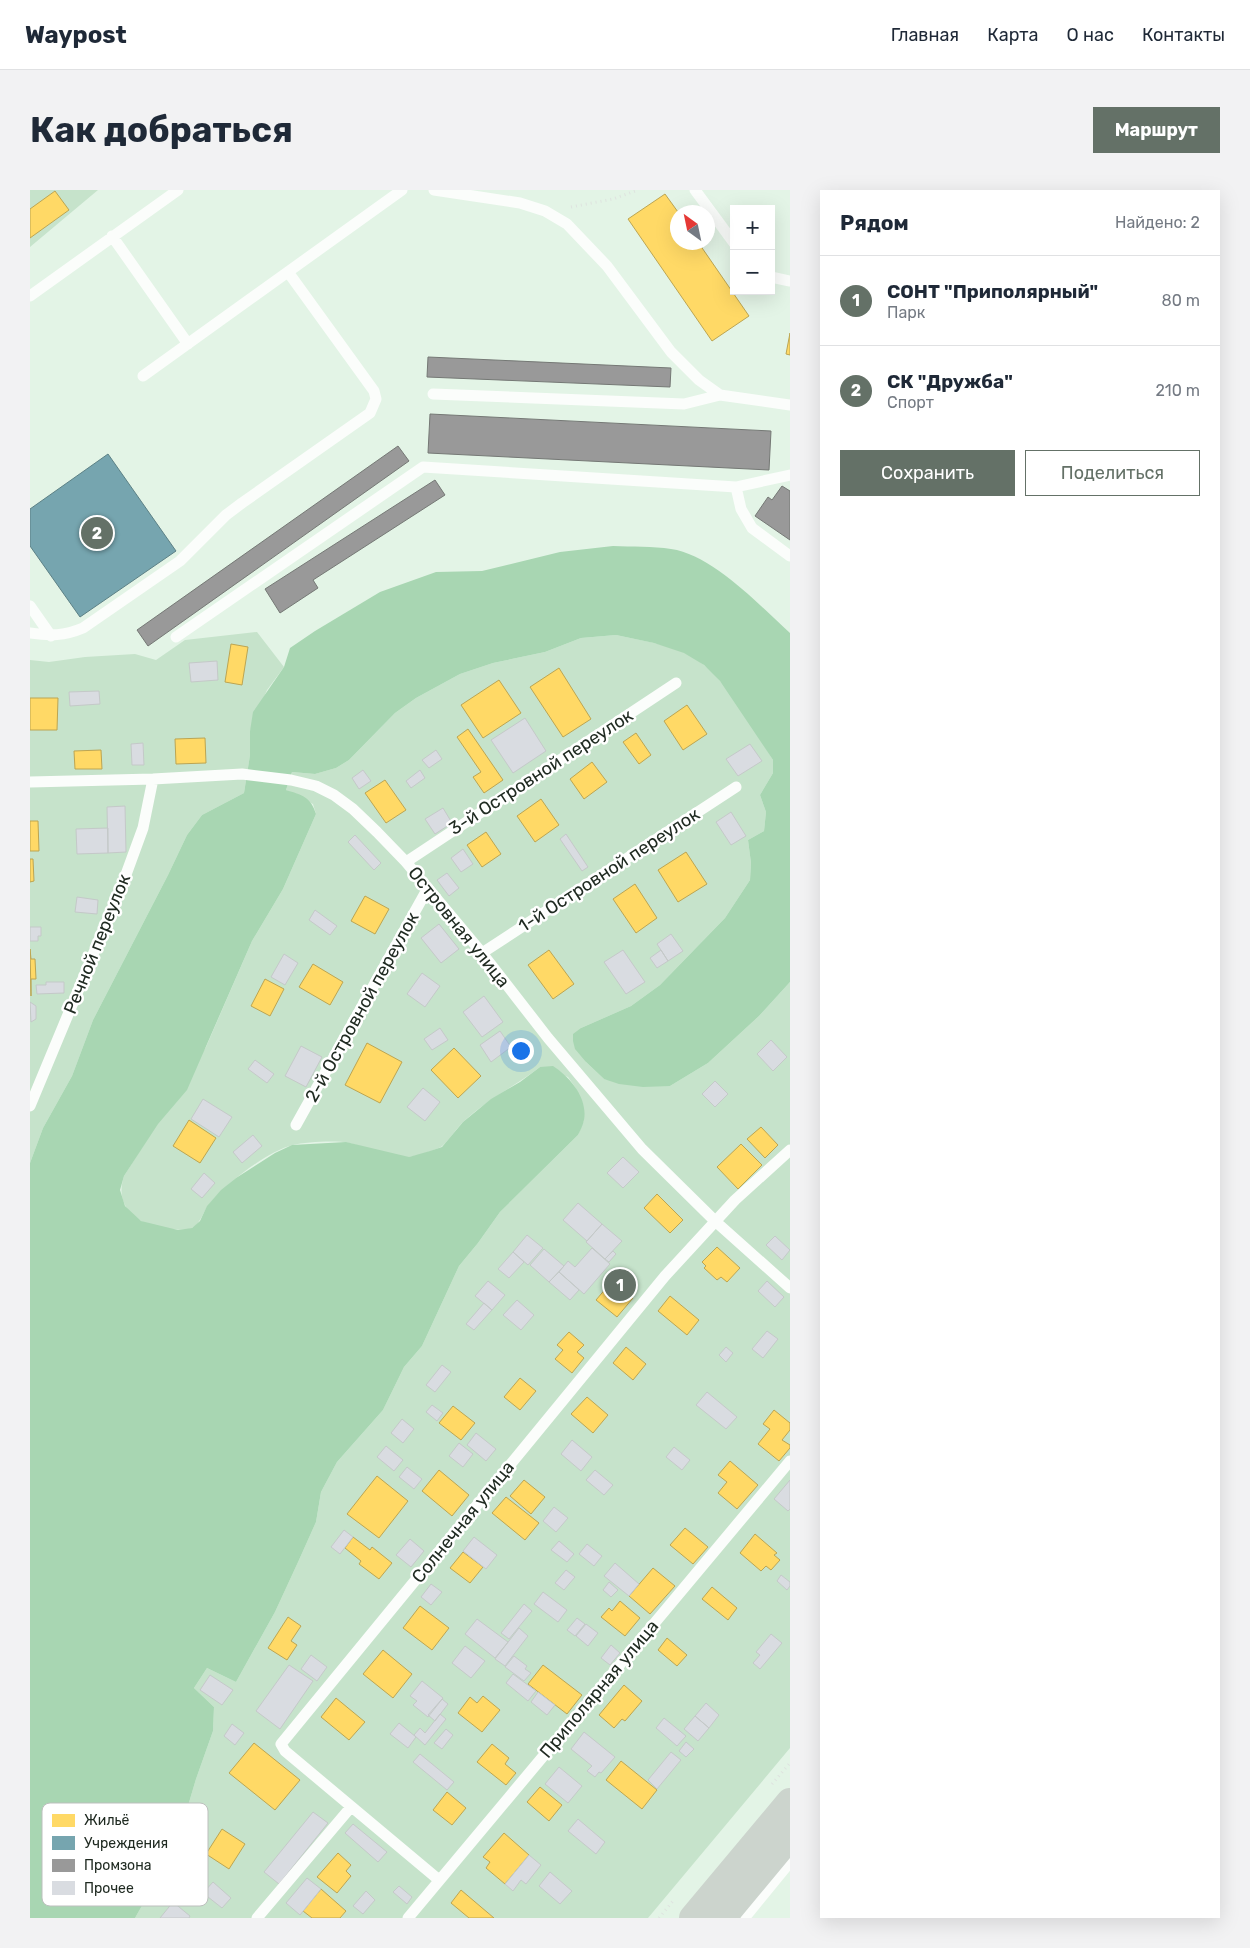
<!DOCTYPE html>
<html lang="ru">
<head>
<meta charset="utf-8">
<style>
  body { margin:0; font-family:Rubik,sans-serif; background:#f2f2f3; color:#1f2937 }
  .controls { position:absolute; right:15px; top:15px; display:grid; overflow:hidden; border-radius:0px; box-shadow:0 5px 20px #0002 }
  .controls button { width:45px; height:45px; display:grid; place-items:center; padding:0; border:0; border-bottom:1px solid #e0e1e3; background:#fff; color:#1f2937; font:25px sans-serif }
  .compass { position:absolute; left:640px; top:15px; width:45px; height:45px; border-radius:50%; background:#fff; box-shadow:0 5px 20px #0002; rotate:327deg }
  .you { position:absolute; left:490px; top:860px; width:18px; height:18px; margin:-12px; border:4px solid #fff; border-radius:50%; background:#1a73e8; box-shadow:0 0 0 8px #1a73e833 }
  .badge { display:grid; place-items:center; width:32px; height:32px; border-radius:50%; background:#647167; color:#fff; font-size:16px; font-weight:700 }
  .pin { position:absolute; translate:-50% -50%; border:2px solid #fff; box-shadow:0 1px 5px #0006 }
  .list { margin:0; padding:0; list-style:none }
  h2 { display:flex; justify-content:space-between; align-items:center; height:65px; margin:0; padding:0 20px; font-size:21px }
  h2 small { font-size:16px; font-weight:400; color:#747a83 }
  .list li { display:grid; grid-template-columns:32px 1fr auto; gap:15px; align-items:center; box-sizing:border-box; height:90px; padding:0 20px; border-top:1px solid #e0e1e3 }
  .list b { display:block; font-size:19px; white-space:nowrap }
  .list p { margin:0; font-size:16px; white-space:nowrap; color:#747a83 }
  .list em { font-size:16px; font-style:normal; color:#747a83 }
  .actions { display:flex; gap:10px; padding:15px 20px }
  .actions a { flex:1; padding:11px 0; border:1px solid #647167; border-radius:0px; text-align:center; font-size:18px; color:#647167 }
  .actions .main { background:#647167; color:#fff }
  .map { position:relative; flex:none; width:760px; height:1728px; overflow:hidden; border-radius:0px }
  header { display:flex; align-items:center; gap:30px; box-sizing:border-box; height:70px; padding:0 25px; background:#fff; border-bottom:1px solid #e0e1e3 }
  header strong { font-size:24px }
  nav { display:flex; gap:28px; margin-inline-start:auto; font-size:18px }
  .intro { display:flex; align-items:center; justify-content:space-between; box-sizing:border-box; height:120px; padding:0 30px }
  h1 { margin:0; font-size:35px }
  .button { padding:12px 22px; border-radius:0px; background:#647167; color:#fff; font-size:18px; font-weight:700 }
  main { display:flex; gap:30px; padding:0 30px }
  aside { flex:1; background:#fff; border-radius:0px; box-shadow:0 5px 20px #0002 }
  .map>svg:first-child { display:block }
</style>
</head>
<body>
<header>
<strong>Waypost</strong>
<nav><a>Главная</a><a>Карта</a><a>О нас</a><a>Контакты</a></nav>
</header>
<div class="intro"><h1>Как добраться</h1><a class="button">Маршрут</a></div>
<main>
<div class="map">
<svg width="760" height="1728" viewBox="0 0 760 1728">
  <rect width="100%" height="100%" fill="#e3f4e6"/>
  <!-- green -->
  <path fill="#c6e3cb" d="M0,0H68L0,57Z
    M227,442L254,477L237,500L220,541V565L214,603L172,625L157,645L138,685L63,830L42,886L13,938L0,973V470L19,472L55,467L105,464L126,470L155,450Z
    M586,445C608,450 632,453 653,462C693,479 721,535 743,570V583L730,605L736,622L734,641L718,650L721,673L720,690L695,728L630,795L601,816L551,838L556,872L574,889L640,896L678,873L729,826L760,792V1558L618,1728H105L146,1656L166,1589L183,1541L184,1517L164,1498L177,1478L206,1492L245,1422L269,1370L286,1332L291,1302L307,1272L353,1220L374,1177L392,1156L429,1076L448,1053L470,1022L548,945L554,930L553,914L545,897L538,887L510,877C485,896 456,910 433,932C427,938 416,954 411,957C405,960 384,967 378,967C363,967 335,957 319,953C306,950 276,952 263,955C237,961 196,994 180,1013C173,1021 172,1032 162,1038C153,1043 120,1036 111,1031C106,1029 97,1020 95,1015C90,1005 91,996 94,986L176,857L222,751L253,699L286,624L283,614L256,600L262,582L285,584L306,578L319,570L365,523L386,508L430,484L463,473L515,462L551,448Z"/>
  <!-- water -->
  <path fill="#a8d6b2" d="M583,356C602,357 623,356 641,359C683,365 729,415 760,443V792L729,826L678,873L640,896L613,897L589,894L574,889L556,872L545,859L543,851V844L551,838L601,816L630,795L695,728L720,690L721,673L718,650L734,641L736,622L730,605L743,583V570L690,491L674,475L654,463L624,453L586,445L551,448L515,462L463,473L430,484L386,508L365,523L319,570L306,578L285,584L262,582L256,600C272,605 281,607 286,624L253,699L222,751L157,900L128,934L94,986L90,1000L95,1016L111,1031L148,1040L162,1038L170,1031L177,1016L191,1000L206,988L245,963L262,955L316,952L379,967L400,961L412,957L433,932L461,909L490,892L510,877L523,876C540,887 558,908 554,930C553,935 550,941 548,945L470,1022L448,1053L429,1076L392,1156L374,1177L353,1220L307,1272L291,1302L286,1332L269,1370L245,1422L206,1492L177,1478L164,1498L184,1517L183,1541L166,1589L146,1656L105,1728H0V973L13,938L42,886L63,830L138,685L157,645L172,625L214,603L220,565V541L223,522L254,477L260,458L285,441L350,402L406,382L452,381L530,362Z"/>
  <!-- homes -->
  <path fill="#ffd966" stroke="#bca552" d="M25,1L39,20L0,48V19Z
    M635,4L648,22V52H668L719,126L682,151L598,29Z
    M760,143V165L756,164Z
    M201,454L218,457L212,495L195,492Z
    M529,478L561,529L533,547L500,497Z
    M469,490L491,523L453,548L431,515Z
    M0,508H28L27,540H0Z
    M657,515L677,544L653,560L634,531Z
    M438,539L473,590L454,603L443,587L451,582L427,547Z
    M606,543L621,565L609,574L593,552Z
    M175,548L176,573L146,574L145,549Z
    M71,560L72,579H45L44,561Z
    M562,572L577,592L554,609L540,589Z
    M355,590L376,620L356,633L335,603Z
    M511,609L529,635L505,652L487,626Z
    M0,631H8L9,661H0Z
    M456,642L471,664L452,677L437,655Z
    M656,662L677,694L648,712L628,680Z
    M0,669H3L4,691L0,692Z
    M605,694L627,728L606,743L583,709Z
    M335,706L359,719L345,744L321,731Z
    M0,759L1,769H5L6,789H1V806Z
    M519,760L544,794L523,809L498,775Z
    M283,774L313,792L300,815L269,797Z
    M235,789L254,799L240,826L221,816Z
    M337,853L372,872L350,913L315,895Z
    M424,858L451,886L428,908L401,880Z
    M159,930L186,948L170,973L143,956Z
    M731,937L748,955L735,968L717,949Z
    M711,954L732,975L708,999L687,977Z
    M627,1004L653,1030L640,1043L614,1018Z
    M687,1057L710,1078L697,1092L691,1087L687,1090L674,1078L676,1076L672,1072Z
    M583,1090L603,1108L587,1127L566,1110Z
    M640,1106L669,1130L657,1145L628,1121Z
    M539,1142L554,1155L547,1162L554,1168L542,1183L525,1169L533,1160L527,1155Z
    M596,1157L616,1174L603,1190L583,1173Z
    M490,1188L506,1201L490,1220L474,1207Z
    M557,1207L578,1225L563,1243L541,1224Z
    M423,1216L445,1233L431,1250L409,1233Z
    M744,1220L760,1233V1240L752,1250L760,1255V1258L749,1271L728,1254L740,1239L733,1234Z
    M700,1271L728,1295L707,1319L688,1303L697,1292L688,1285Z
    M409,1280L439,1305L422,1326L392,1301Z
    M347,1286L378,1311L349,1348L317,1324Z
    M494,1290L515,1307L501,1324L480,1306Z
    M476,1307L509,1333L495,1350L462,1323Z
    M655,1338L678,1357L663,1374L640,1355Z
    M725,1344L747,1363L744,1365L750,1370L741,1380L736,1376L731,1381L710,1363Z
    M323,1347L340,1360L342,1357L362,1373L349,1389L329,1374L331,1371L315,1358Z
    M433,1362L453,1377L440,1393L420,1378Z
    M623,1378L645,1396L620,1424L599,1406Z
    M682,1397L707,1418L698,1430L672,1409Z
    M590,1411L610,1428L595,1446L571,1427L579,1418L582,1421Z
    M390,1416L419,1438L402,1460L373,1438Z
    M258,1427L271,1436L261,1451L267,1455L257,1470L238,1458Z
    M637,1448L657,1465L647,1476L628,1460Z
    M353,1460L382,1484L363,1508L333,1484Z
    M513,1475L552,1505L537,1524L498,1494Z
    M594,1495L612,1511L595,1531L592,1529L584,1538L569,1525Z
    M453,1506L470,1520L452,1542L428,1523L440,1507L447,1513Z
    M306,1508L335,1532L319,1550L291,1527Z
    M224,1553L270,1590L245,1620L199,1583Z
    M462,1554L479,1568L475,1574L486,1583L476,1595L447,1572Z
    M591,1571L627,1600L612,1619L576,1590Z
    M510,1597L532,1615L519,1631L497,1612Z
    M417,1602L436,1618L422,1635L403,1620Z
    M192,1639L215,1654L199,1679L176,1664Z
    M474,1643L499,1665L475,1694L456,1678L460,1672L453,1667Z
    M308,1663L321,1675L316,1681L321,1686L307,1703L287,1687Z
    M291,1699L316,1721L310,1728H282L273,1721Z
    M431,1700L464,1728H439L421,1713Z"/>
  <!-- public -->
  <path fill="#76a5af" stroke="#5c8085" d="M78,264L146,361L50,427L0,356V319Z"/>
  <!-- industry -->
  <path fill="#999" stroke="#757875" d="M398,167L641,178L640,197L397,187Z
    M400,224L741,241L739,280L398,263Z
    M368,256L379,271L118,456L107,440Z
    M405,290L415,305L283,390L288,398L250,423L235,399Z
    M752,296L760,301V350L725,326L738,307L742,310Z"/>
  <!-- building -->
  <path fill="#d9dce1" stroke="#c4c9c8" d="M187,471L188,490L161,492L159,473Z
    M69,501L70,514L40,516L39,502Z
    M495,528L516,561L483,583L461,550Z
    M113,553L114,575H102L101,554Z
    M720,554L732,571L708,586L696,569Z
    M406,560L412,569L399,578L392,570Z
    M333,580L341,591L329,599L322,588Z
    M390,580L395,588L381,598L376,591Z
    M95,616L96,662L78,663L77,617Z
    M413,618L422,633L405,644L395,629Z
    M701,622L716,646L701,655L686,632Z
    M78,638V663L47,664L46,639Z
    M536,644L558,677L552,681L530,649Z
    M325,645L351,673L344,680L318,652Z
    M433,659L443,674L431,682L421,668Z
    M417,683L429,698L419,706L407,690Z
    M47,707L68,710L67,724L45,722Z
    M285,720L307,736L300,745L279,730Z
    M409,734L429,759L411,773L391,748Z
    M0,737H11V746H8V751H0Z
    M641,744L653,761L638,771L627,754Z
    M593,760L615,792L596,804L574,772Z
    M631,760L638,771L627,778L620,768Z
    M254,764L268,773L255,795L241,787Z
    M392,783L410,796L395,817L377,804Z
    M16,792H34V803L7,804L6,795H16Z
    M454,806L473,832L452,847L433,822Z
    M0,812L6,816V829L1,832Z
    M410,838L418,850L402,860L394,849Z
    M470,841L481,857L461,872L450,855Z
    M741,850L757,867L743,881L727,864Z
    M271,856L292,867L276,897L255,886Z
    M225,870L244,884L237,893L218,879Z
    M685,891L698,904L685,917L672,904Z
    M393,898L410,912L395,931L377,917Z
    M173,909L202,927L189,947L161,929Z
    M223,945L232,956L212,973L203,962Z
    M593,967L609,982L593,998L577,983Z
    M174,983L185,993L172,1008L161,999Z
    M548,1013L572,1034L557,1051L533,1030Z
    M572,1034L592,1051L575,1069L556,1052Z
    M497,1045L513,1058L498,1075L483,1062Z
    M745,1046L760,1060L752,1070L736,1055Z
    M562,1058L580,1074L554,1104L529,1082L538,1071L545,1077Z
    M514,1059L534,1076L519,1092L500,1075Z
    M583,1061L586,1064L579,1072L575,1069Z
    M483,1062L494,1072L479,1088L468,1079Z
    M529,1082L549,1100L540,1110L519,1092Z
    M458,1091L475,1105L462,1120L445,1106Z
    M737,1091L754,1107L745,1117L728,1101Z
    M487,1110L504,1125L491,1140L473,1125Z
    M454,1113L462,1120L444,1140L436,1134Z
    M737,1141L748,1149L733,1168L722,1159Z
    M696,1157L703,1163L696,1172L689,1165Z
    M412,1175L421,1182L405,1202L396,1195Z
    M677,1202L707,1227L696,1239L666,1215Z
    M402,1215L413,1223L407,1231L396,1222Z
    M372,1229L384,1239L373,1253L361,1243Z
    M446,1243L466,1259L456,1271L437,1255Z
    M542,1250L562,1267L551,1281L531,1264Z
    M429,1253L443,1264L433,1277L419,1266Z
    M356,1256L373,1270L364,1281L347,1267Z
    M644,1257L660,1270L652,1280L636,1267Z
    M377,1277L392,1289L384,1299L369,1287Z
    M565,1280L583,1295L574,1305L556,1290Z
    M760,1290V1319L758,1321L744,1309Z
    M524,1317L538,1328L526,1342L513,1331Z
    M314,1340L323,1347L310,1364L301,1357Z
    M444,1347L467,1365L456,1379L433,1361Z
    M380,1349L394,1361L381,1377L366,1365Z
    M529,1351L544,1364L537,1372L521,1360Z
    M557,1354L572,1366L564,1376L549,1364Z
    M585,1373L609,1394L599,1406L574,1386Z
    M536,1380L545,1387L534,1400L525,1393Z
    M751,1385L760,1392V1396L757,1400L747,1391Z
    M579,1392L588,1400L581,1407L573,1400Z
    M401,1394L412,1402L401,1415L391,1407Z
    M513,1402L537,1420L528,1432L504,1414Z
    M494,1414L502,1421L479,1449L471,1443Z
    M547,1428L555,1434L545,1446L537,1440Z
    M447,1429L478,1452L465,1468L435,1444Z
    M556,1434L568,1443L558,1456L546,1446Z
    M489,1438L498,1446L475,1476L465,1469Z
    M741,1444L752,1453L730,1479L723,1473L730,1465L726,1462Z
    M581,1455L590,1463L580,1475L571,1468Z
    M435,1456L455,1471L441,1488L422,1473Z
    M281,1465L297,1477L287,1491L271,1479Z
    M484,1466L497,1476L495,1479L501,1483L494,1491L475,1477Z
    M259,1475L283,1491L250,1539L226,1521Z
    M483,1484L506,1501L498,1511L476,1493Z
    M180,1485L203,1500L192,1515L170,1500Z
    M392,1491L413,1508L398,1527L383,1515L387,1511L380,1506Z
    M508,1502L525,1515L517,1525L501,1512Z
    M412,1509L418,1514L405,1531L398,1525Z
    M676,1513L689,1525L679,1538L665,1526Z
    M410,1524L416,1529L395,1555L384,1545L390,1538L395,1543Z
    M665,1526L679,1538L668,1551L654,1539Z
    M634,1528L656,1546L647,1556L626,1538Z
    M369,1533L386,1547L378,1558L360,1544Z
    M202,1534L214,1543L205,1555L194,1546Z
    M416,1539L423,1545L412,1559L404,1553Z
    M554,1542L585,1567L571,1583L569,1582L565,1587L557,1581L562,1576L541,1559Z
    M656,1552L664,1559L656,1567L649,1561Z
    M641,1562L651,1570L627,1599L618,1590Z
    M390,1564L424,1592L417,1600L383,1572Z
    M529,1577L552,1596L538,1613L515,1594Z
    M283,1622L298,1633L249,1694L234,1682Z
    M548,1629L575,1652L566,1664L538,1641Z
    M323,1634L357,1662L348,1672L315,1643Z
    M499,1665L511,1675L496,1694L491,1690L483,1701L475,1694Z
    M520,1682L542,1701L530,1714L509,1696Z
    M277,1688L291,1699L270,1725L256,1713Z
    M183,1692L201,1708L192,1718L173,1703Z
    M369,1696L382,1707L377,1714L363,1702Z
    M336,1701L345,1710L333,1724L323,1716Z
    M143,1712L160,1726L159,1728H130Z"/>
  <g fill="none" stroke-linecap="round" stroke-linejoin="round">
    <!-- path -->
    <path stroke="#dee3df" stroke-width="3" stroke-dasharray="1 4" stroke-linecap="butt" d="M541,17L583,9L608,0
      M742,1594L760,1573
      M629,1728L643,1711"/>
    <!-- lane -->
    <path stroke="#fbfdfb" stroke-width="11" d="M404,0L490,13L515,21L537,34L577,76L641,162L669,190L690,205L760,215
      M665,0L704,53
      M82,46L158,154
      M741,87L760,91
      M0,106L148,0
      M113,186L372,0
      M403,204L654,214L690,205
      M706,297L711,319L722,338L760,366
      M0,416L21,446
      M0,443C20,446 34,446 53,438L150,371L196,325L212,313L340,223L346,209L344,201L258,82
      M146,447L393,277L706,297L760,285
      M0,592L123,589L212,584L261,590L286,596L304,605L323,619L347,642L376,672L452,763L518,848L612,959L685,1031L760,1098
      M376,672L646,493
      M452,763L706,597
      M0,916L94,690L113,638L123,589
      M266,935L398,698
      M409,1690L255,1561L251,1554L635,1086L705,1010L760,960
      M716,1726L760,1672
      M227,1728L321,1617
      M378,1728L760,1271"/>
    <!-- secondary -->
    <path stroke="#ccd4cd" stroke-width="28" d="M663,1728L760,1612
      M692,1728L760,1646"/>
  </g>
  <g text-anchor="middle" stroke-width="5" stroke-linejoin="round" paint-order="stroke">
    <!-- street labels -->
    <g font-size="18" fill="#202b22" stroke="#fff">
      <text transform="translate(511 582) rotate(-33)" y="6">3-й Островной переулок</text>
      <text transform="translate(579 680) rotate(-33)" y="6">1-й Островной переулок</text>
      <text transform="translate(429 737) rotate(51)" y="6">Островная улица</text>
      <text transform="translate(67 754) rotate(-68)" y="6">Речной переулок</text>
      <text transform="translate(332 817) rotate(-61)" y="6">2-й Островной переулок</text>
      <text transform="translate(433 1332) rotate(-51)" y="6">Солнечная улица</text>
      <text transform="translate(569 1499) rotate(-50)" y="6">Приполярная улица</text>
    </g>
  </g>
  <!-- legend -->
  <rect x="12" y="1613" width="166" height="103" rx="8" fill="#fff" stroke="#bcbfbd" stroke-width="1"/>
  <rect x="22" y="1624" width="23" height="13" fill="#ffd966"/>
  <rect x="22" y="1646" width="23" height="14" fill="#76a5af"/>
  <rect x="22" y="1669" width="23" height="13" fill="#999"/>
  <rect x="22" y="1691" width="23" height="14" fill="#d9dce1"/>
  <g font-size="14" fill="#202b22">
    <text x="54" y="1635">Жильё</text>
    <text x="54" y="1658">Учреждения</text>
    <text x="54" y="1680">Промзона</text>
    <text x="54" y="1703">Прочее</text>
  </g>
</svg>
<div class="controls">
<button>+</button>
<button>−</button>
</div>
<svg class="compass" viewBox="-18 -18 36 36"><path d="M0-13l5 13h-10z" fill="#e53935"/><path d="M0 13l5-13h-10z" fill="#747a83"/></svg>
<div class="you"></div>
<div class="pin badge" style="left:590px;top:1095px">1</div>
<div class="pin badge" style="left:67px;top:343px">2</div>
</div>
<aside>
<h2>Рядом<small>Найдено: 2</small></h2>
<ul class="list">
<li><span class="badge">1</span><div><b>СОНТ &quot;Приполярный&quot;</b><p>Парк</p></div><em>80 m</em></li>
<li><span class="badge">2</span><div><b>СК &quot;Дружба&quot;</b><p>Спорт</p></div><em>210 m</em></li>
</ul>
<div class="actions"><a class="main">Сохранить</a><a>Поделиться</a></div>
</aside>
</main>
</body>
</html>
